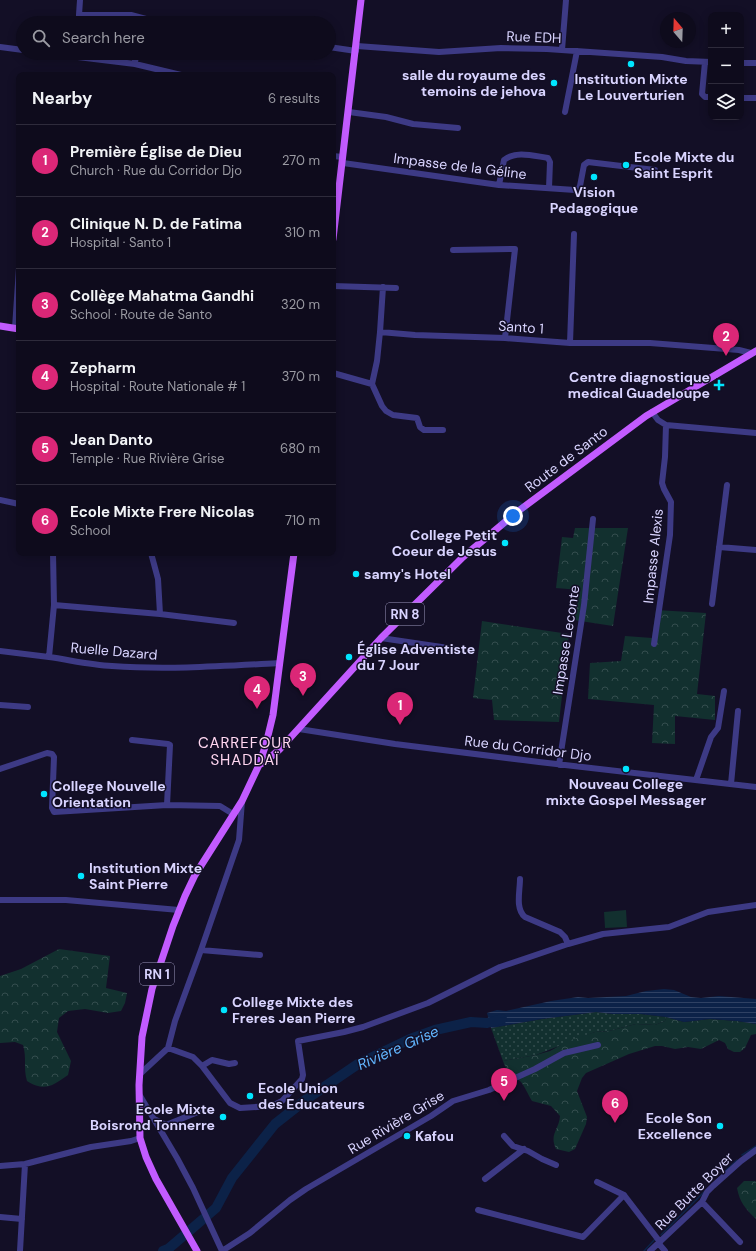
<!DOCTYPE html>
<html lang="en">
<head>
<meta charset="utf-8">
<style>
  body { margin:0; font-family:"DM Sans",sans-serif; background:#171425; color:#f1f3f6 }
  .controls { position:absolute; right:12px; top:12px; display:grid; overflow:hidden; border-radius:8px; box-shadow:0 2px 10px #0003 }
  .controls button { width:36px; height:36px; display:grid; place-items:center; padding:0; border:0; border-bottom:1px solid #2e2b3b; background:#0e0b1c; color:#f1f3f6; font:20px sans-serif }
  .compass { position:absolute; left:660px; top:12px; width:36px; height:36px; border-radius:50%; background:#0e0b1c; box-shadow:0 2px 10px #0003; rotate:341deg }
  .you { position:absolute; left:513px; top:516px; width:14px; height:14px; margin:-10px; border:3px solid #fff; border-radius:50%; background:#1a73e8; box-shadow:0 0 0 6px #1a73e833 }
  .badge { display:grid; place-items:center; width:26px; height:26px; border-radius:50%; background:#db2777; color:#fff; font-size:13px; font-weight:700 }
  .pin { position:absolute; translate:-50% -33px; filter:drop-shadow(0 1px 2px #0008) }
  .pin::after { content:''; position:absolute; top:21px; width:14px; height:12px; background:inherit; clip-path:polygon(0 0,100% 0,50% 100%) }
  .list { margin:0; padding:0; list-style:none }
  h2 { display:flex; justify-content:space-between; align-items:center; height:52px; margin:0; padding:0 16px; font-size:17px }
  h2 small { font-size:13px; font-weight:400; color:#9b9ba3 }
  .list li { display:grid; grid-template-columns:26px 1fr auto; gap:12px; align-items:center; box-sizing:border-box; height:72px; padding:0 16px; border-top:1px solid #2e2b3b }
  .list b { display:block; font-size:15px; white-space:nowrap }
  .list p { margin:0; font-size:13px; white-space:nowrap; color:#9b9ba3 }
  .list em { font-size:13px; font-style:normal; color:#9b9ba3 }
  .icon { flex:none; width:22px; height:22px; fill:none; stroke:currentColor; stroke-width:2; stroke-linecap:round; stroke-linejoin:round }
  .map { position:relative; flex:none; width:756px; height:1251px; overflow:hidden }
  .search { position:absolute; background:#0e0b1c; box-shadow:0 2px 10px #0003; left:16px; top:16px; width:320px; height:44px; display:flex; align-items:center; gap:10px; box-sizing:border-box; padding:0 14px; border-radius:22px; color:#9b9ba3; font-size:15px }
  .panel { position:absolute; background:#0e0b1c; box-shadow:0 2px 10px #0003; left:16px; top:72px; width:320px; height:484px; border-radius:8px }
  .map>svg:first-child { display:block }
</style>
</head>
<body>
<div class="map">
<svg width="756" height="1251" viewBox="0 0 756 1251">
  <defs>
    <pattern id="grass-dots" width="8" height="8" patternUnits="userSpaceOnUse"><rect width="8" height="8" fill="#12302f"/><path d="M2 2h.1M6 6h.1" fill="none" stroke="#344d4e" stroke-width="1.8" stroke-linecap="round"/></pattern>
    <pattern id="forest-crowns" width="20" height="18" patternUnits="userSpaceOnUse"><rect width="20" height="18" fill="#12302f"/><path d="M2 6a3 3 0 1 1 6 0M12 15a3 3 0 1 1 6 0" fill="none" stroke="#344d4e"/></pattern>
    <pattern id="water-rules" width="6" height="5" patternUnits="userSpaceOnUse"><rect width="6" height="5" fill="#0c2248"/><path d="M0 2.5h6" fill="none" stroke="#2f4163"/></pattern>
  </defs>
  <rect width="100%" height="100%" fill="#130f26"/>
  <!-- grass -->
  <path fill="url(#grass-dots)" d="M596,1012L613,1014H641L666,1017L665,1021L655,1025L636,1024L609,1031L595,1032L536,1055L503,1061L491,1028L542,1019Z"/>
  <!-- forest -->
  <path fill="url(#forest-crowns)" d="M575,528H628L613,626L574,620L580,590L556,588L562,537L573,538Z
    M656,610L706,613L697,694L715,696V720L675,716V744L652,743L654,705L588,699L590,663L621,661L625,636L652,638Z
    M482,621L569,634L559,722L494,720L492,700L473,698Z
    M59,949L110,956L106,988L127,993L125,1003L121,1011L108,1013L85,1009L68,1011L59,1018L57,1032L71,1061L68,1075C52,1086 45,1092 27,1081C23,1068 27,1058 23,1045L15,1042L0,1043V976L21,969Z
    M666,1017L684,1022L710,1019L737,1021L756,1024V1034L751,1035L745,1048L740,1052H734L728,1049L725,1043L719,1040L701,1049L688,1047L675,1049L662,1046H655L629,1054L586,1073L582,1078L577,1091L587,1117L586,1124L575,1149L569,1152L556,1149C549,1134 559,1130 560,1116L551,1106L532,1101C528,1095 525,1086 520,1081C510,1073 508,1074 503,1061L536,1055L550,1051L568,1041L595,1032L609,1031L636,1024L655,1025L665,1021Z
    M744,1181H755L756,1182V1219C745,1208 740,1203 737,1188Z"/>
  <!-- pitch -->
  <path fill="#12302f" d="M626,910L627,927L605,928L604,912Z"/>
  <!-- water -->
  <path fill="url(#water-rules)" d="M664,989L674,990L691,997L701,998L719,996L756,999V1024L737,1021L710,1019L684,1022L666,1017L641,1014H613L596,1012L542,1019L491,1028L487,1013L497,1010L506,1011L551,1001L578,997L588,998L626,996L646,991Z"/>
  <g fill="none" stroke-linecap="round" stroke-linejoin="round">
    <!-- stream -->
    <path stroke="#0c2248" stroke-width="1.5" d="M742,1155L756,1146
      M725,1171L737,1160
      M661,1235L704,1192
      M644,1251L655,1239"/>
    <!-- river -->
    <path stroke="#0c2248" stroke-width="10" d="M163,1251L168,1249L216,1208L232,1178L275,1124L308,1098L358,1064L410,1039L435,1030L471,1022L487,1023L502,1019"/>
    <!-- minor -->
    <path stroke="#3d3a85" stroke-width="6" d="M80,0L79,15H131L161,23
      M357,46L439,52L501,48L547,49L662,57L686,61L711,62
      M0,47L23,50
      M329,47L356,51
      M562,50L566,0
      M45,53L135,64L181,75
      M705,62L702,94L705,97H711
      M741,63H756
      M135,64L136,53
      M741,98H756
      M349,112L386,117L413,124L458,128
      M565,112L577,51
      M333,156L343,157
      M343,163L499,185L575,190L579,188L580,186L584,165L588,162L655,170
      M499,185L504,160C516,150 534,156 548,158L550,162L549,188
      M453,250L515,249L505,338
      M333,286L396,288
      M15,328L19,268
      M380,332L383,287
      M570,343L574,234
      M333,373L372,384L377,361L380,332L415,335L505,338L570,343H650L739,350L751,353
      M372,384L382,406L386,411L393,415L417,418L420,427L424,430H443
      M652,412L658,420L666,425L665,457L662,483L664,489L671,502L670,535L654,644
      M666,425L756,433
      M0,500L19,504
      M719,547L756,550
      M53,553L54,605L49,657C70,660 91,665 112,666C168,670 224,666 280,663
      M151,553L158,579L160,614
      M712,604L727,485
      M54,605L160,614L234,623
      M381,638L455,649
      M0,651L49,657
      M0,705L28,707
      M299,729L395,744L539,762L756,787
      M132,740L168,744L170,745L167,805
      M559,765L584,605L593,519
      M0,769L47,753L52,754L54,757L52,808L54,812L167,805L220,806L233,814
      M696,780L711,737L718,728L724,691
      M731,784L738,711
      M520,879C520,891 515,909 525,917L560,932L565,937L568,944
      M0,900H66L179,910
      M201,950L260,955
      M168,1048L193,1057L202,1066L230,1103L240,1108L272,1106L282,1101L302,1079L303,1075L298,1041L344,1032L363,1027L428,1003L500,967L568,944L603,934L669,927L708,912L756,905
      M202,1066L212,1060L229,1064L235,1063
      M140,1074L168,1048L175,1021L201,950L239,840L242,801
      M139,1094L177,1158L193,1188L222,1251
      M154,1119L166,1125L198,1112
      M504,1136L513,1146L528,1151L542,1159L556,1165
      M0,1166L25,1164L91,1147L131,1141L140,1138
      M485,1179L524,1149
      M597,1182L624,1195
      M702,1202L740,1242
      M478,1210L583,1237L624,1195L660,1242
      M0,1217L22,1219
      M659,1244L665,1251
      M20,1251L25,1164
      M222,1251L250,1233L290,1200L306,1189L431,1116L453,1101L489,1090L535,1069L564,1053L598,1045
      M650,1251L702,1202L707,1192L713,1186L741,1161L756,1150"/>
    <!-- major -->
    <path stroke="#c25bff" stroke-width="7" d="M333,239L361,0
      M0,326L19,329
      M259,765L266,761L280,749L381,638L463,557L517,512L646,416L756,351
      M197,1251L156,1179L146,1157L140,1138L139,1085L142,1037L152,989L173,926L185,896L195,875L242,801L259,765L266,744L273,715L294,553"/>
  </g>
  <!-- markers -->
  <g fill="#00e5ff" stroke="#130f26" stroke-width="1.5">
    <circle cx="631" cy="64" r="4"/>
    <circle cx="554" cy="83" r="4"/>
    <circle cx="626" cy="165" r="4"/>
    <circle cx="594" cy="177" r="4"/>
    <path d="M717 379h4v4h4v4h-4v4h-4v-4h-4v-4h4z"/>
    <circle cx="505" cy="543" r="4"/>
    <circle cx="356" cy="574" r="4"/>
    <circle cx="349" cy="657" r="4"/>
    <circle cx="626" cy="769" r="4"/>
    <circle cx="44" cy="794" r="4"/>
    <circle cx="81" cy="876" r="4"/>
    <circle cx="224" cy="1010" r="4"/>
    <circle cx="250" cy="1096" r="4"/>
    <circle cx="223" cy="1117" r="4"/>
    <circle cx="720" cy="1126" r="4"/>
    <circle cx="407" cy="1136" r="4"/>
  </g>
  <g text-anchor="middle" stroke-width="3" stroke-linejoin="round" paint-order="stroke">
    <!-- shield labels -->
    <g fill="#130f26" stroke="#9e99be" stroke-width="1">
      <rect x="386" y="603" width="38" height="22" rx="3"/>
      <rect x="140" y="963" width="34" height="22" rx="3"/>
    </g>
    <g font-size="13" font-weight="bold" fill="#d9d4ff">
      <text x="405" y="619">RN 8</text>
      <text x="157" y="979">RN 1</text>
    </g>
    <!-- street labels -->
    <g font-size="14" fill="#d9d4ff" stroke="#130f26">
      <text transform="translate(534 37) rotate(2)" y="5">Rue EDH</text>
      <text transform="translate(460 166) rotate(7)" y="5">Impasse de la Géline</text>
      <text transform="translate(521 327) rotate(4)" y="5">Santo 1</text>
      <text transform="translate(566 459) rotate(-37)" y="5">Route de Santo</text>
      <text transform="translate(653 556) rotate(-84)" y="5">Impasse Alexis</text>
      <text transform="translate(566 640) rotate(-81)" y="5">Impasse Leconte</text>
      <text transform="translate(114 651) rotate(5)" y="5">Ruelle Dazard</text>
      <text transform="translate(528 748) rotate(7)" y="5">Rue du Corridor Djo</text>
      <text transform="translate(396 1122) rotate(-31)" y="5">Rue Rivière Grise</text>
      <text transform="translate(694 1191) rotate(-45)" y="5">Rue Butte Boyer</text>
    </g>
    <!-- poi labels -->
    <g font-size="14" font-weight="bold" fill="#d9d4ff" stroke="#130f26" text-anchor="start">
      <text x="546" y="80" text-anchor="end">salle du royaume des<tspan x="546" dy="16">temoins de jehova</tspan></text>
      <text x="631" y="84" text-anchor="middle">Institution Mixte<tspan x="631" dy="16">Le Louverturien</tspan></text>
      <text x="634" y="162">Ecole Mixte du<tspan x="634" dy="16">Saint Esprit</tspan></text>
      <text x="594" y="197" text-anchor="middle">Vision<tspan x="594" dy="16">Pedagogique</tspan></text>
      <text x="710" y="382" text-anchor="end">Centre diagnostique<tspan x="710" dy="16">medical Guadeloupe</tspan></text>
      <text x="497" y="540" text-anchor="end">College Petit<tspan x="497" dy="16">Coeur de Jesus</tspan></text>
      <text x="364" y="579">samy's Hotel</text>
      <text x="357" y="654">Église Adventiste<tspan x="357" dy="16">du 7 Jour</tspan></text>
      <text x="626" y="789" text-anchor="middle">Nouveau College<tspan x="626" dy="16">mixte Gospel Messager</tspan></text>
      <text x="52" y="791">College Nouvelle<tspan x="52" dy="16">Orientation</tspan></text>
      <text x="89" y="873">Institution Mixte<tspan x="89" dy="16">Saint Pierre</tspan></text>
      <text x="232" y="1007">College Mixte des<tspan x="232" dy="16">Freres Jean Pierre</tspan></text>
      <text x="258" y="1093">Ecole Union<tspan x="258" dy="16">des Educateurs</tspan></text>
      <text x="215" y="1114" text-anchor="end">Ecole Mixte<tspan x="215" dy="16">Boisrond Tonnerre</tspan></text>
      <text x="712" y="1123" text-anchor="end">Ecole Son<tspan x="712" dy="16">Excellence</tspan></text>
      <text x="415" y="1141">Kafou</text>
    </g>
    <!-- neighbourhood labels -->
    <g font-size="15" letter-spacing="1" fill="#ffd6f0" stroke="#130f26">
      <text x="245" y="748">CARREFOUR<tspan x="245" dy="17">SHADDAÏ</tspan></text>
    </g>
    <!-- water labels -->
    <g font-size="15" font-style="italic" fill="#62b6ff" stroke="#130f26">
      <text transform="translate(398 1048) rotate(-24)" y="5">Rivière Grise</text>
    </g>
  </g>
</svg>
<div class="controls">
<button>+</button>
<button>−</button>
<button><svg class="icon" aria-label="layers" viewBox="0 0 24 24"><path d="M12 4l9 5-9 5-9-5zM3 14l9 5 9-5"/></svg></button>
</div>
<svg class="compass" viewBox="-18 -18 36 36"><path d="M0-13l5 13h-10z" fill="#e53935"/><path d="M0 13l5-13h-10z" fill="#9b9ba3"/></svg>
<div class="you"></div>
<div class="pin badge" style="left:400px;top:725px">1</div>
<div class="pin badge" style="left:726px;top:356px">2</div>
<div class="pin badge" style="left:303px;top:696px">3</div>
<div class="pin badge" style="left:257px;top:709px">4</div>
<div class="pin badge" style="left:504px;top:1101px">5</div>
<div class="pin badge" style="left:615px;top:1123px">6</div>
<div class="search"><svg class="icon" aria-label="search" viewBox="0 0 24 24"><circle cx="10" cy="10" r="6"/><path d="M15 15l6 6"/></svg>Search here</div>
<section class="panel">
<h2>Nearby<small>6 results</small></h2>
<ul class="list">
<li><span class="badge">1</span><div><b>Première Église de Dieu</b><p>Church · Rue du Corridor Djo</p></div><em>270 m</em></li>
<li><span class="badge">2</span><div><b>Clinique N. D. de Fatima</b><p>Hospital · Santo 1</p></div><em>310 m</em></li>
<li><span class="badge">3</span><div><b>Collège Mahatma Gandhi</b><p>School · Route de Santo</p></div><em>320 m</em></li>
<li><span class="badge">4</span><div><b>Zepharm</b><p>Hospital · Route Nationale # 1</p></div><em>370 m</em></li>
<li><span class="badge">5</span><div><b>Jean Danto</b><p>Temple · Rue Rivière Grise</p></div><em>680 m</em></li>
<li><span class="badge">6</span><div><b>Ecole Mixte Frere Nicolas</b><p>School</p></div><em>710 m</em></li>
</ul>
</section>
</div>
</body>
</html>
